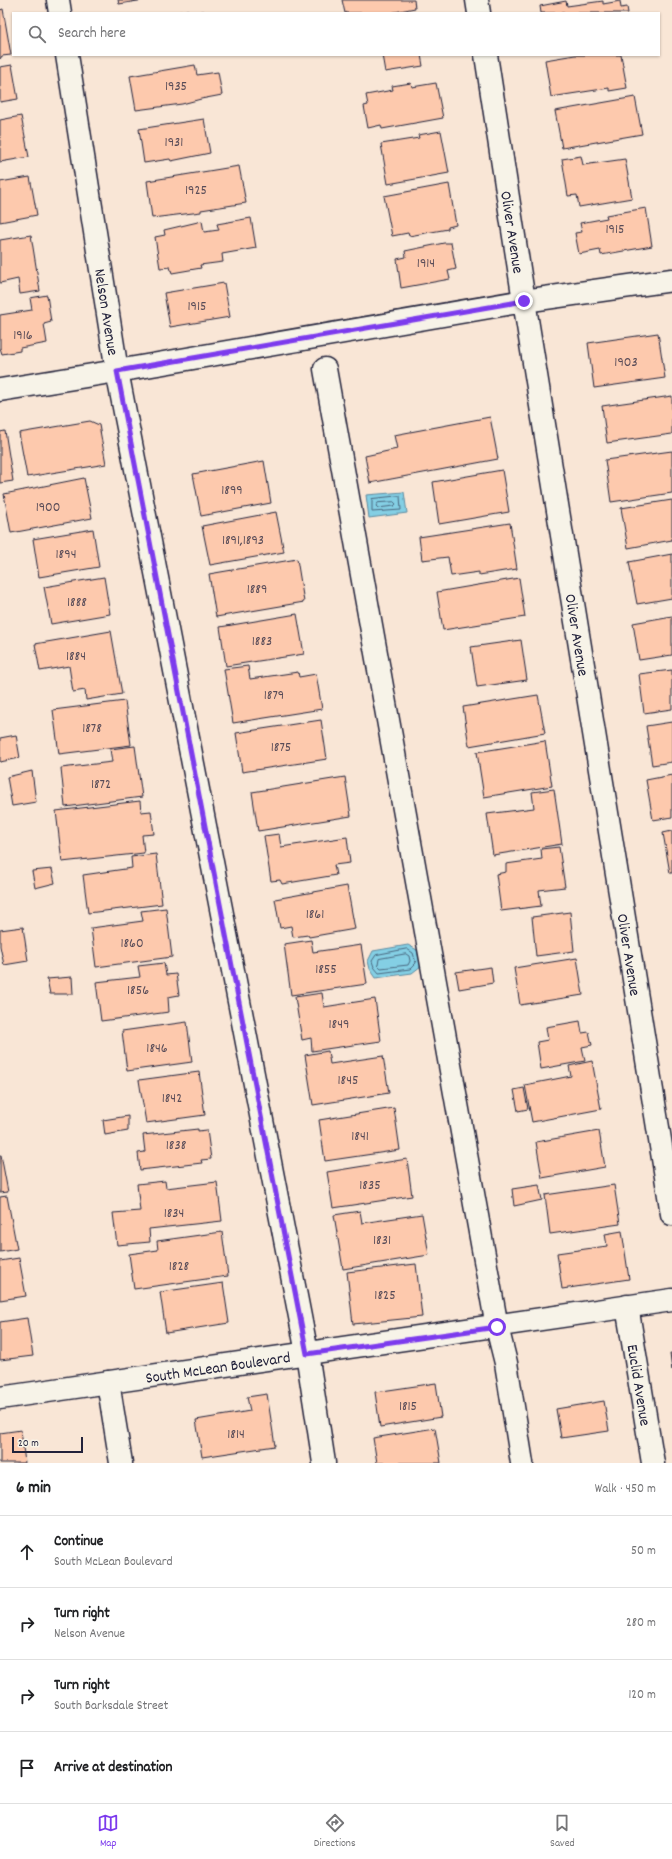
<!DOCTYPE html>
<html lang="en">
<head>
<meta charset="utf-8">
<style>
  body { margin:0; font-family:Dekko,sans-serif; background:#f2f2f2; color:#202124 }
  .scale { position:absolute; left:12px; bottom:10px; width:71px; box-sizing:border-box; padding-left:4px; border:2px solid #22223b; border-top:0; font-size:11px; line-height:14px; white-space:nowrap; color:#22223b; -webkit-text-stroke:3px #f7f3e8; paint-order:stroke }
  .stop { position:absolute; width:12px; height:12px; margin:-9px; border:3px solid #7c3aed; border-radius:50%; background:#fff }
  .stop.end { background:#7c3aed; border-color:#fff; box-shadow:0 1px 4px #0008 }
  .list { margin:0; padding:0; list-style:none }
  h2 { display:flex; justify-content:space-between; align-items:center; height:52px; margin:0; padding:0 16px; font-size:17px }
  h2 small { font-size:13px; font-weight:400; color:#757577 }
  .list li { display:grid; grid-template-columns:26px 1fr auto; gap:12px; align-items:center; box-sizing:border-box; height:72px; padding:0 16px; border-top:1px solid #e0e0e0 }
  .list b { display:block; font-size:15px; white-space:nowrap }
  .list p { margin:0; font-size:13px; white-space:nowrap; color:#757577 }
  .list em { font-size:13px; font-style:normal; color:#757577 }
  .icon { flex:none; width:22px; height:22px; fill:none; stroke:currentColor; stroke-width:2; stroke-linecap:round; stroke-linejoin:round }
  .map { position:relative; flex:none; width:672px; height:1463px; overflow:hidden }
  .search { position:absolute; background:#fff; box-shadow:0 1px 3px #0004; left:12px; right:12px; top:12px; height:44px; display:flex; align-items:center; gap:10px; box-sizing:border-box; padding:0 14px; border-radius:0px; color:#757577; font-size:15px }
  .sheet { height:340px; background:#fff }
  nav { display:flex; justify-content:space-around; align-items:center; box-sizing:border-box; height:56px; border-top:1px solid #e0e0e0; background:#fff; font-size:11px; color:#757577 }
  nav a { display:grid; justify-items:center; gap:2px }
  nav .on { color:#7c3aed }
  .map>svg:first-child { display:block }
</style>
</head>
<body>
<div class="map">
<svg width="672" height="1463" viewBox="0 0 672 1463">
  <rect width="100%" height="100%" fill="#f9e6d6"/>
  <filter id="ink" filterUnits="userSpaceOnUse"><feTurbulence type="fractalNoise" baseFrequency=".025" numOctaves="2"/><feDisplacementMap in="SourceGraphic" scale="8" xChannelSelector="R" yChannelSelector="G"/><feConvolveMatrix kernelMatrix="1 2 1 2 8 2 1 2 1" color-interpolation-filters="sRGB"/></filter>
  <g filter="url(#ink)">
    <!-- water -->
    <path fill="#84cfe4" stroke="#5d8aa0" d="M404,492L407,513L369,518L366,495Z
      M408,945L417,950L421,966L412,973L376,978L370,969L368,961L373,951Z"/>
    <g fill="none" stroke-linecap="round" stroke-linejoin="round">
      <!-- shore -->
      <path stroke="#49677f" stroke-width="1" d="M400,496L401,510L372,512V499Z
        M394,502L396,504L394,506L378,508L376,506L378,503Z
        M407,949L413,953L416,963L410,969L379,973L374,967L372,961L376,955Z
        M406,954L409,956L410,961L408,965L381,968L378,965L379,959Z"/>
    </g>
    <!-- building -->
    <path fill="#fdc9ad" stroke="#22223b" d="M118,0H144L119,4Z
      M342,0H414L415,8L390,13H345Z
      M566,1L567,6L603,1V4L620,1L621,8L627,7L628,13H541L540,6Z
      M3,9L11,55L2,56L0,59V10Z
      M188,10L189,13H171Z
      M204,11L205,13H191Z
      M382,55H421L423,66L385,72Z
      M575,55H621L627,88L609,91V88L551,97L545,60Z
      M12,65L18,99L0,102V67Z
      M195,65L197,75L218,72L222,95L201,99L182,104L136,110L130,76Z
      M411,83L412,87L436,83L443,118L382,129L381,125L368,128L364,106L368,105L366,95L393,90L392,86Z
      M635,97L642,134L562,148L555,111Z
      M21,116L29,157L0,162V120Z
      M204,119L210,153L171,161L170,159L144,163L139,129Z
      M441,131L449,173L388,184L381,144L419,138L418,135Z
      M581,156L583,165L625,159L632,198L579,207L577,195L568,196L562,159Z
      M239,166L246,203L201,210V212L152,218L147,181Z
      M30,177L37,215L0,222V182Z
      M449,184L456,225L448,227V229L409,236L408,233L392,236L384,196Z
      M646,208L652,246L601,255L600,250L579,254L575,233L582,232L580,223L607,218L606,215Z
      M251,218L256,248L222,254L223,262L200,265L201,268L172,273L170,267L160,268L155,237L165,235L164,230L202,221L204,232L219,230L217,224Z
      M31,235L40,291L20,294L18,279L0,283V240Z
      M444,243H451L456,269L448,271L450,279L401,288L397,259L406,257L405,251Z
      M224,283L230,317L170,327L164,293Z
      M47,295L51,322L44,324L47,343L20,348V351L2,354L0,348V315L32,310L30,298Z
      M658,333L665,378L594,388L588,343Z
      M672,396V434L607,443L602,406Z
      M490,417L498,459L370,483L365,456L397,449L394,435Z
      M90,421L99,425L106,464L27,477L19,433Z
      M5,431L13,481L0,483V432Z
      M672,451V493L611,502L605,460Z
      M264,461L271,503L201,516L193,474Z
      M502,470L509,512L439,524L433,482Z
      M84,478L92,518L11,533L4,494Z
      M672,500V540L628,548L621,508Z
      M276,512L284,552L210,565L202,526Z
      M510,523L517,569L479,575V572L451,576L448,557L422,560L419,537Z
      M93,529L99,567L39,577L33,539Z
      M672,554V598L637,604L629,562Z
      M297,559L304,602L216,617L209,574Z
      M104,577L110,614L51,624L44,587Z
      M519,578L525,617L443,630L437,592Z
      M297,614L304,654L226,666L220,627Z
      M672,616V655L639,660L633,623Z
      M111,631L122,694L86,700L85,690L73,692L69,666L40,671L35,644Z
      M521,640L527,680L477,687L471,647Z
      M248,666L250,679L298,672L299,677L316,674L322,709L233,723L224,669Z
      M672,670V709L644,713L639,674Z
      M538,695L545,733L469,746L463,707Z
      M125,701L131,745L59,754L53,710Z
      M321,720L327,759L242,772L236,733Z
      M672,722V762L652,765L646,726Z
      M16,735L20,758L0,762V738Z
      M545,741L552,786L484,797L477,752Z
      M135,746L142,797L65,807L61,768L112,762L110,749Z
      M32,771L36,802L12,806L7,777Z
      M672,775V817L653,820L646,780Z
      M345,777L351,816L258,831L252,792Z
      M554,789L562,844L493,855L487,814L534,808L532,792Z
      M140,801L141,812L151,811L154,834L142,835L144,853L62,862L56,811Z
      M672,831V873H670L663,833Z
      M279,834L281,847L347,837L350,863L334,865L336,875L282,884L280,880L271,881L264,836Z
      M559,847L565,887L539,890L541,906L501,911L496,874L506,872V864L542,859L541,849Z
      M156,854L162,904L88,913L83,875L132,868L131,857Z
      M52,869L55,883L35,888L32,871Z
      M347,886L355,929L309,937L308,935L293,937L291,926L280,928L275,899Z
      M166,908L172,957L96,967L91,928L143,921L141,911Z
      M570,912L574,951L536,956L532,917Z
      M23,927L28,961L4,965L0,946V930Z
      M311,940L313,952L361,945L367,984L291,995L284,944Z
      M577,958L583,995L520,1005L514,968Z
      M164,963L166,975L176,974L179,995L168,997L169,1012L101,1021L96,982L140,977L138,966Z
      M491,967L493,983L459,989L456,972Z
      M72,977L73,994H50L47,979Z
      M322,993L324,1007L375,999L381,1041L312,1051L311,1038L302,1040L295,997Z
      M580,1021L582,1033L589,1032L592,1045L582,1047L585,1061L541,1069L537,1042L548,1040L546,1027Z
      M187,1022L192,1062L127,1071L122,1031Z
      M328,1051L330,1064L383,1056L389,1093L313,1105L305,1055Z
      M592,1061L601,1109L532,1122L525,1085L571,1076L569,1066Z
      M199,1072L205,1115L146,1123L139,1080Z
      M524,1088L528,1109L518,1111L514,1090Z
      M394,1108L400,1150L325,1161L319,1120Z
      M128,1116V1131L105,1135L103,1120Z
      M198,1129V1131L207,1130L211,1159L201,1160L202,1163L140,1170L138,1153L145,1152L143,1135Z
      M599,1131L605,1167L542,1178L536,1142Z
      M0,1155H1L8,1192L0,1193Z
      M407,1159L412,1196L333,1208L327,1172Z
      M165,1181L166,1188L217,1182L222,1221L149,1229L150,1242L117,1245L113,1213L140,1211L137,1184Z
      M539,1185L542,1200L514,1206L512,1189Z
      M614,1185L620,1224L550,1234L545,1195Z
      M7,1196L17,1249L0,1252V1197Z
      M360,1211L362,1223L422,1214L429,1255L343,1269L334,1215Z
      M622,1231L629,1279L562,1289L557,1253L607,1246L605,1234Z
      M222,1232L228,1276L134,1289L129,1254L158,1250L157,1241Z
      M19,1258L26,1296L0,1300V1261Z
      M416,1264L422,1317L353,1324L347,1272Z
      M223,1283L229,1323L166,1333L160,1292Z
      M27,1318L33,1356L0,1360V1322Z
      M670,1354H672V1370Z
      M436,1383L441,1417L380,1427L375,1392Z
      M267,1394L275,1446L202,1457L196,1420L250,1411L247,1397Z
      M604,1401L609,1431L561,1438L556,1409Z
      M435,1428L441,1463H377L373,1438Z
      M21,1430L25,1463H0V1433Z"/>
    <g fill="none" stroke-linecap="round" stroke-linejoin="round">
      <defs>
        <g id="minor">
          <path d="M58,0L60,13"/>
          <path d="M477,0L479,13"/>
          <path id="s1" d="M67,55L117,371L307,1353L324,1463"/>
          <path id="s2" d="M486,55L524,301L672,1214"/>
          <path d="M325,369L497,1327L506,1363L522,1463"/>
          <path d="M0,390L117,371L524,301L672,280"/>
          <path id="s3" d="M627,1306L653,1463"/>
          <path d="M108,1382L121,1463"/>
        </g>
        <g id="major">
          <path id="s4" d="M0,1398L672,1300"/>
        </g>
      </defs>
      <!-- minor casing -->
      <use href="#minor" stroke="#22223b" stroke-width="25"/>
      <!-- major casing -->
      <use href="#major" stroke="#22223b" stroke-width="25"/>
      <!-- minor -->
      <use href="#minor" stroke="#f7f3e8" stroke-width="22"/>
      <!-- major -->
      <use href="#major" stroke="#f7f3e8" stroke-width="22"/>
    </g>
  </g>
  <g fill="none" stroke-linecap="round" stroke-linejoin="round" filter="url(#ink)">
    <!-- route -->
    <path stroke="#7c3aed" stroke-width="5" d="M497,1327L307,1354L117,371L524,301"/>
  </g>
  <g text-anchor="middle" stroke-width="3.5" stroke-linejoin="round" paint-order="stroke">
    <!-- number labels -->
    <g font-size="14" fill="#594c58">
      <text x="176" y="90">1935</text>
      <text x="174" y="146">1931</text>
      <text x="196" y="194">1925</text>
      <text x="615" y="233">1915</text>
      <text x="426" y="267">1914</text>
      <text x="197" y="310">1915</text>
      <text x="23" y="339">1916</text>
      <text x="626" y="366">1903</text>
      <text x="232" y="494">1899</text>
      <text x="48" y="511">1900</text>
      <text x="243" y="544">1891,1893</text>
      <text x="66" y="558">1894</text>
      <text x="257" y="593">1889</text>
      <text x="77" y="606">1888</text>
      <text x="262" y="645">1883</text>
      <text x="76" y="660">1884</text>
      <text x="274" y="699">1879</text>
      <text x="92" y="732">1878</text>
      <text x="281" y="751">1875</text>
      <text x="101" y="788">1872</text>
      <text x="315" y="918">1861</text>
      <text x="132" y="947">1860</text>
      <text x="326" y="973">1855</text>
      <text x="138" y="994">1856</text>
      <text x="339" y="1028">1849</text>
      <text x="157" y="1052">1846</text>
      <text x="348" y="1084">1845</text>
      <text x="172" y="1102">1842</text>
      <text x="360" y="1140">1841</text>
      <text x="176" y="1149">1838</text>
      <text x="370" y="1189">1835</text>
      <text x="174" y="1217">1834</text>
      <text x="382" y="1244">1831</text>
      <text x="179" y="1270">1828</text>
      <text x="385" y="1299">1825</text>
      <text x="408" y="1410">1815</text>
      <text x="236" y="1438">1814</text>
    </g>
    <!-- street labels -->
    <g font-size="16" fill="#22223b" stroke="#f7f3e8">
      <text dy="6" stroke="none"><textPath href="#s2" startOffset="179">Oliver Avenue</textPath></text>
      <text dy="6" stroke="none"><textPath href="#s1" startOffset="260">Nelson Avenue</textPath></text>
      <text dy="6" stroke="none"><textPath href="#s2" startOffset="587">Oliver Avenue</textPath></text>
      <text dy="6" stroke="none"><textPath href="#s2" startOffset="911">Oliver Avenue</textPath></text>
      <text dy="6" stroke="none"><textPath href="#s4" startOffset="220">South McLean Boulevard</textPath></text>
      <text dy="6" stroke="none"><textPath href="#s3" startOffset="80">Euclid Avenue</textPath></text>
    </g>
  </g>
</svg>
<div class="scale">20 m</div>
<div class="stop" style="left:497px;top:1327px"></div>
<div class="stop end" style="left:524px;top:301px"></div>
<div class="search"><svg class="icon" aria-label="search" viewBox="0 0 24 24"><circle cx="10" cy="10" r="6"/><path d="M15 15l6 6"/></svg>Search here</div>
</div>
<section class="sheet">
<h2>6 min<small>Walk · 450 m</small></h2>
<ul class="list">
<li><svg class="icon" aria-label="ahead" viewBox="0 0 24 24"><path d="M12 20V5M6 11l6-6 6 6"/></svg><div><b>Continue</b><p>South McLean Boulevard</p></div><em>50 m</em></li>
<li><svg class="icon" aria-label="right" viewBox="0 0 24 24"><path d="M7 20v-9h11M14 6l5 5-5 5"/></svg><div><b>Turn right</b><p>Nelson Avenue</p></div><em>280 m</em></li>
<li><svg class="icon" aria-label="right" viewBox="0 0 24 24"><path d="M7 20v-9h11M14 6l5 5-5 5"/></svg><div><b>Turn right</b><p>South Barksdale Street</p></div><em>120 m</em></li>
<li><svg class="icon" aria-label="arrive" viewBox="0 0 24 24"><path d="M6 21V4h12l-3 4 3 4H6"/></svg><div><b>Arrive at destination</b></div></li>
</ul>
</section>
<nav>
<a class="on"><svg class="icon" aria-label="map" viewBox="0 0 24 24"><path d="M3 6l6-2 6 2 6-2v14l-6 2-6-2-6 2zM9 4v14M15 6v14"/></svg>Map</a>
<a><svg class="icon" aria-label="directions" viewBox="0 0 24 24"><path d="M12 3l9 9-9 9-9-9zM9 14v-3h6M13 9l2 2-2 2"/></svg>Directions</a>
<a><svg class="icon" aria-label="saved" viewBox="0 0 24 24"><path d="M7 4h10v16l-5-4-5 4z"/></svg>Saved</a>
</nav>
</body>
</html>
